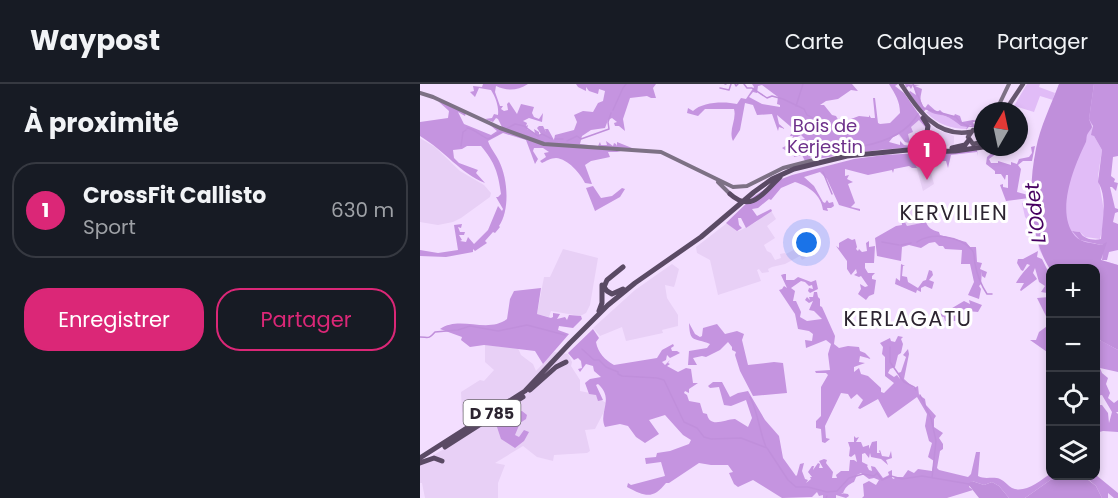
<!DOCTYPE html>
<html lang="fr">
<head>
<meta charset="utf-8">
<style>
  body { margin:0; font-family:Poppins,sans-serif; background:#242831; color:#f1f3f6 }
  .controls { position:absolute; right:18px; bottom:18px; display:grid; overflow:hidden; border-radius:12px; box-shadow:0 3px 9px #0003 }
  .controls button { width:54px; height:54px; display:grid; place-items:center; padding:0; border:0; border-bottom:2px solid #363941; background:#171b24; color:#f1f3f6; font:30px sans-serif }
  .compass { position:absolute; left:554px; top:18px; width:54px; height:54px; border-radius:50%; background:#171b24; box-shadow:0 3px 9px #0003; rotate:9deg }
  .you { position:absolute; left:387px; top:159px; width:21px; height:21px; margin:-15px; border:4px solid #fff; border-radius:50%; background:#1a73e8; box-shadow:0 0 0 9px #1a73e833 }
  .badge { display:grid; place-items:center; width:39px; height:39px; border-radius:50%; background:#db2777; color:#fff; font-size:20px; font-weight:700 }
  .pin { position:absolute; translate:-50% -50px; filter:drop-shadow(0 2px 3px #0008) }
  .pin::after { content:''; position:absolute; top:32px; width:21px; height:18px; background:inherit; clip-path:polygon(0 0,100% 0,50% 100%) }
  .list { margin:0; padding:0; list-style:none }
  h2 { display:flex; justify-content:space-between; align-items:center; height:78px; margin:0; padding:0 24px; font-size:26px }
  h2 small { font-size:20px; font-weight:400; color:#9ea1a6 }
  .list li { display:grid; grid-template-columns:39px 1fr auto; gap:18px; align-items:center; box-sizing:border-box; height:96px; margin:0 12px 12px; padding:0 12px; border:2px solid #363941; border-radius:24px }
  .list b { display:block; font-size:22px; white-space:nowrap }
  .list p { margin:0; font-size:20px; white-space:nowrap; color:#9ea1a6 }
  .list em { font-size:20px; font-style:normal; color:#9ea1a6 }
  .actions { display:flex; gap:12px; padding:18px 24px }
  .actions a { flex:1; padding:14px 0; border:2px solid #db2777; border-radius:24px; text-align:center; font-size:21px; color:#db2777 }
  .actions .main { background:#db2777; color:#fff }
  .icon { flex:none; width:33px; height:33px; fill:none; stroke:currentColor; stroke-width:2; stroke-linecap:round; stroke-linejoin:round }
  .map { position:relative; flex:none; width:698px; height:414px; overflow:hidden }
  header { display:flex; align-items:center; gap:36px; box-sizing:border-box; height:84px; padding:0 30px; background:#171b24; border-bottom:2px solid #363941 }
  header strong { font-size:28px }
  nav { display:flex; gap:33px; margin-inline-start:auto; font-size:21px }
  main { display:flex }
  aside { flex:1; background:#171b24 }
  .map>svg:first-child { display:block }
</style>
</head>
<body>
<header>
<strong>Waypost</strong>
<nav><a>Carte</a><a>Calques</a><a>Partager</a></nav>
</header>
<main>
<aside>
<h2>À proximité<small></small></h2>
<ul class="list">
<li><span class="badge">1</span><div><b>CrossFit Callisto</b><p>Sport</p></div><em>630 m</em></li>
</ul>
<div class="actions"><a class="main">Enregistrer</a><a>Partager</a></div>
</aside>
<div class="map">
<svg width="698" height="414" viewBox="0 0 698 414">
  <rect width="100%" height="100%" fill="#f3deff"/>
  <!-- built -->
  <path fill="#e8d0f6" d="M499,32L516,45L534,52V61L520,63L486,59L478,51Z
    M0,54L15,63L40,87L64,101L71,109L70,113L41,134L33,138L18,141L0,138Z
    M495,78H508L514,100L503,107Z
    M498,119L506,138L487,142L481,128Z
    M350,125L356,135L347,142L355,154L344,161L347,167L351,169L355,176L361,174L360,170L365,169L366,170L379,163L387,162L392,170L382,176L380,172L365,180L352,183L348,185L349,188L342,189L339,185L337,186L341,197L298,211L290,176L277,169L276,163L307,139L319,147L336,138Z
    M143,165L178,174L170,221L166,229L160,232L131,227L129,233L117,230L124,193H130Z
    M252,180L259,185L255,200L254,203L245,201L247,214L258,231V242L242,246L243,249L206,257L202,243L180,252L173,244L215,206Z
    M65,261L98,264L101,271L113,280L116,287L134,268L148,270L152,278L151,282L160,296V307L175,310L178,314L188,320L175,345L165,346L170,367L167,369L134,371L133,377L117,373L103,362L75,379L85,381L78,399V414H5L2,399H0V379L53,348L42,327L41,308L60,296L64,297L74,286L65,278Z"/>
  <!-- green -->
  <path fill="#e1bcf7" d="M607,0H620L619,3L635,9L633,15L639,0H644L630,185L619,165L615,140H612L605,133L602,119L608,118L611,121L613,117L611,114L616,64L633,16L620,12L614,28L594,22Z
    M674,0L672,40L674,52L682,66L678,92L685,133L680,155L665,153L660,148L653,147L685,166L681,176L698,181L676,184L633,154Z
    M509,27L534,35L549,43L547,45C531,45 517,40 506,28Z"/>
  <!-- forest -->
  <path fill="#c594e0" fill-rule="evenodd" d="M63,0H108C97,7 87,7 76,2L75,8L80,22H83L81,25L84,27L88,26L87,20L89,18L97,30L101,20L114,23L112,29L114,33L119,35L123,29L122,38L109,34L103,37L107,39L106,42L108,41L107,45L115,49L114,45L119,48V51L121,50L117,44L119,42H123L126,48L125,45H128L134,56L135,51L154,46L157,38L154,31L163,27L173,28L178,19L183,17L185,7L179,5L178,10L169,7L166,3V7L158,3L156,0H236L233,4L236,14H231L227,12L210,14L203,35L205,47L199,42H195L194,39L197,38L192,34L188,36L185,44L171,46L162,52L160,60L178,62L180,58L181,61H187L186,57L193,62L194,59L196,60L197,62V58L212,64L197,68H188L190,73L171,77L165,81L172,100L165,99C160,89 148,75 136,74C131,74 126,77 122,79L120,77L126,73L124,69L129,68L123,64H114L113,67L118,75L115,80L106,56L83,49L68,57C70,64 76,70 79,77C88,95 90,126 79,142L80,143L75,149L73,148L65,157L67,159L55,167L53,165V168L26,173L0,172V166L18,169L38,166L34,141L42,140L41,144L38,143L40,148H45L44,151H39L42,156L40,157L46,158L48,153L54,160L68,146L78,122L82,127L83,125L76,113H78L81,110C78,88 75,79 61,62H47L42,65L33,66L34,74L39,79L58,86L56,89L65,99C40,89 25,67 0,52V38L28,34L29,27L18,17L46,29L45,32L38,28L44,40L71,51L77,47L70,41L82,43L78,35L76,34L73,38L65,35L72,34L74,30L78,31C79,23 76,14 71,6L59,4L55,13L50,8L54,7L53,2L62,3Z
    M332,0H432L438,7L431,6L418,15L406,17L400,21H404L412,31L416,32L420,39L439,32L449,33V31L451,34H455L453,14H455L458,39L460,40L470,39L480,29C480,17 475,10 469,0H478L475,2L484,9L507,42L506,44L499,36L491,43L493,48L488,50L490,59L485,58L479,50L473,53L469,58L480,61V57L484,61L491,62V59L499,60L508,56L509,62L458,66L395,75L394,73L398,71H390L391,75L385,77L382,71L374,73L373,68H368L362,64L369,60L382,62L380,56L385,55L381,51L372,56L373,52H370L371,50L377,48L357,31L359,40L365,45L359,43L358,47L352,30L337,31L333,21L325,19L320,46L313,57C308,46 317,36 314,25H285L278,32L267,29L268,24L273,27C282,18 304,17 317,20L321,14L326,15L334,3ZM342,1L358,13L357,20L360,21V23L342,20L329,13L333,8L337,9L338,2Z
    M485,0L500,1L495,2L502,5C501,12 498,17 505,24L508,20L517,28L520,26L524,30L534,32L535,30L540,32L542,38L553,36L563,38V43H557L556,38H553L555,43L550,41L546,46L547,43L541,42C536,38 531,34 525,32C517,30 512,30 506,25L503,29L489,8L490,7L496,11L493,1L491,5L489,2L486,4Z
    M674,0H698V72L693,73L691,92L695,95L694,98L698,99L696,107L692,103H690L695,124L698,125V128L695,129L693,138L698,140V166L689,168L687,176H682L684,160L681,161L660,156L652,147L660,148C663,155 674,157 681,155C682,138 688,114 678,98L682,66L674,52L671,51L673,42L669,35Z
    M615,62L612,77H603L598,81L601,85L597,108L608,111L609,114L586,117L580,101L583,100V103L588,104V91H586L585,96L581,90H575V87L566,80L567,73L575,66H577L576,70L569,75L571,79H578V77L591,81V78L597,80L599,75L609,73L612,69L611,63Z
    M557,66L558,72L557,68L531,71L528,84L526,77L498,78L495,80L497,84H492L489,82L474,85L473,89L472,86L448,91L425,85V92L429,91L427,95L433,98L428,100L435,119L431,123L440,125V127L419,121L407,95L400,88L384,93L394,102L403,118L405,119L407,116L409,119L413,118L414,122L411,124H407L408,127L403,126C401,110 388,102 375,98L361,104L351,116L349,115L338,124L332,125L337,132L351,125L352,127L326,144L321,134H318L319,141L322,144L317,147L306,139L333,113L359,96L372,91L434,75L464,71Z
    M173,102L181,114L192,112L202,104L205,105L200,113L175,127L166,104Z
    M481,130L487,142L506,138C508,144 512,146 519,148L520,151L546,158L550,163H556L557,178L562,179L560,185L567,188L565,194L562,192V187L561,200L559,202L561,205L559,215L548,211L554,198L550,180H541L542,166L525,165L523,162H519L515,158L509,159L501,164L489,161L482,163L481,177L457,172L455,154L476,142L482,141Z
    M428,154L432,156L435,155L437,163L436,165L438,167L439,165L442,168L447,167L446,159L449,157V163L455,162L454,179H445V184L448,189H455L452,192V195L456,196L454,210L449,212L446,216L438,210L441,205L440,200L445,203L448,202L441,192L439,193L434,191L437,189L436,185L431,191L427,185V177L416,162L419,164V159Z
    M618,167L617,173L622,175L628,187L630,186V270L610,256H616L619,248L630,240L617,214L629,213L627,209L621,208L625,202L619,198L615,184L613,189L617,195L601,207L600,206L604,199H596C599,193 606,185 610,181L607,180L603,187L601,186L597,179L598,175H603Z
    M481,180L485,182H483L482,192L487,193L488,198L498,204L503,197L506,196L509,186L512,187L513,191L509,196L514,198L512,205L505,202L501,204V208L497,206L496,209L475,200L476,194L480,197Z
    M364,190H366V196H374L378,193L391,198L396,196L398,205L390,209L388,207L389,204L393,205L392,201L389,202L385,198L381,197L371,204L375,207L373,217H376L381,228L380,233L387,237L402,235L394,227L389,226L393,217L389,219L385,216L387,213L390,216L389,213H393L394,208H397L398,213L400,215V222L402,223L415,252L414,260L419,264L428,262L439,263L440,267L445,269L451,275L440,272L439,278L445,279L434,283V288L439,284L441,290L448,292L461,304V308L464,309L474,299L465,292V273L462,270L463,263L460,259L470,254L471,257L475,258L478,252L483,253L481,255L483,260L481,269L478,271L475,283L470,285L468,289L474,293L477,291L480,295L478,289L481,288L486,273L483,271L488,265L489,270L484,295L494,304L498,302L499,311L505,315L506,321L516,332L514,335V343L523,349L519,354L523,360V365L520,367L517,384L519,386L548,393L551,390L556,368H560L558,392C565,396 573,392 580,395C585,397 588,402 592,404C604,410 620,397 630,390L636,392L605,414H589L579,402L572,398L564,401L552,397L549,403L553,406L527,414H442L444,412L443,400L449,397L456,401L459,396L454,394L449,395L441,389L437,391L434,398C429,400 424,404 423,410L421,409L428,410L429,412L426,414L416,411V414H403V411L399,412L397,408L392,413L362,414L333,396L318,403L314,400L309,389L313,388L308,381H291L279,379L249,399H246C234,414 227,414 207,403L208,399L211,401L245,392L241,378L226,380L225,374L236,373L237,369L250,367L269,360L271,356L263,351L245,331L229,336L239,350L225,359L216,353L208,342L200,340L185,343C178,328 195,315 178,300L176,301L183,316L178,317L176,311L169,310L165,299L170,295L181,293L174,287L173,282L166,280L160,288L158,285L162,284L161,277L158,274L154,276L148,269L173,245L179,254L176,258C178,269 185,276 194,281L237,274L242,266L253,260L254,262L251,264L252,267H257L260,269L250,274L247,271L246,276L242,278L245,281L250,276L248,279L250,280L247,282L258,288L266,284L271,285L273,299H278L269,305V309L265,307L264,309L267,311L269,317L280,319L283,329L287,330C290,345 305,335 315,335L328,343L332,334L326,316L311,322L304,321L299,303L290,304L288,302L293,298H302L310,313L318,309L328,307L345,336L359,352L363,374L376,392L377,391L380,380L384,379L382,387L385,395L388,396L386,399L391,395L390,393H392L388,388L392,382H394L393,386L398,379L400,380L399,384H403L399,377L404,375L407,376L406,379L413,388L412,394H417L416,391L421,387H429L430,376H434L437,378L435,370L431,373L429,372L430,364L428,358H434V352L436,354L439,353L436,358H441L443,363L449,361V365L452,358L457,357V369H460L459,367L460,366L462,372L469,373L471,367L472,374L466,376L468,381L461,375L451,373L450,369L449,374L445,369L442,370V378L448,381L447,382L449,386L452,387L451,382L455,383L463,394L469,391L468,388L472,386V394L474,395L475,393H483L488,386L494,389L498,385L512,387L514,377L508,373L512,359L509,357L505,342L507,330L497,313L468,334L458,315L440,325L438,324L443,316L437,310L431,315L428,310L421,309L405,342L406,354L410,355L405,359L402,358L401,345L396,344V337L401,332V303L408,291L406,289H396L395,287L410,286L408,270L411,260L406,256L386,264L385,256L392,257L393,250L389,247L378,245L375,230L359,206L362,205L364,202L367,204L361,191Z
    M121,204L117,230L131,234L133,233V229L140,230L137,235L145,233L147,236L149,231L161,232L162,235L153,244L139,242L138,246L149,250L123,280L115,267L64,261L50,263L41,256L42,253L20,245C40,231 67,250 87,235L90,215L94,207Z
    M549,216L562,221L558,228L547,227L548,226C545,224 541,226 539,228L542,232L538,234V237H525L524,233L512,231L517,228L522,230L544,217L550,220Z
    M269,239L275,250L280,253L282,252L283,244L297,240L305,250L317,247L324,250L322,256L328,281L354,278L363,279L367,309L333,312L320,287L315,271L316,268L312,266V263L308,258L300,266L286,273L282,272L273,274L277,281H268L269,267L287,264L290,260C274,253 270,260 269,239Z
    M676,254L698,266V288L680,284L682,289L688,294L686,300L690,309L688,314L694,319L698,316V328H696L698,330V348L683,347L676,349V331L680,329L677,321H682L688,329L689,339L692,328L682,311L676,312L677,305L680,303L676,300Z
    M93,323L97,328L102,327L107,331L106,335L100,339L95,351L99,353L104,346L109,348L104,357L95,364L81,355L77,343L72,336L80,330L84,334L91,331L93,328L90,324Z
    M676,391L698,409V414H694L688,409V414H682L676,402L664,392Z"/>
  <!-- water -->
  <path fill="#c08fdb" d="M639,0H674L669,35L672,43C671,46 668,48 667,51C666,54 667,57 665,60C654,83 635,128 655,152C661,159 673,159 681,161L687,158L681,176L698,181V266L681,257L676,251V184L630,185C609,153 608,102 616,65C620,43 631,21 639,0Z
    M636,392H663L676,402L682,414H605Z
    M552,397L564,401L572,398L579,402L589,414H559L548,400Z"/>
  <g fill="none" stroke-linecap="round" stroke-linejoin="round">
    <!-- stream -->
    <path stroke="#c08fdb" stroke-width="1.5" d="M305,0H306
      M315,0L316,2L318,0
      M324,0L327,4H332L347,14L352,12L363,15L384,25L387,31L401,38L421,45L429,55L443,62C464,58 487,49 498,30
      M493,0L503,24L536,33L540,38L548,42L561,43
      M300,4L309,6L311,0
      M376,22L383,0
      M193,26L203,4L206,0
      M47,44C55,45 60,52 68,55L83,47
      M86,45L95,40L104,42L118,52L122,50L132,55
      M135,55H143
      M147,57L157,52L161,55L189,45L188,38L191,29
      M41,62L43,48L46,46
      M403,88L412,110
      M462,158L479,161
      M497,158C512,148 540,152 552,166C555,169 554,175 555,180C557,190 561,201 567,210H572
      M481,161L491,159
      M0,253C8,253 8,256 15,248L38,246L50,242L78,247L107,241L145,251
      M470,263V278L484,298L494,303L496,306
      M162,265L174,276H179L186,283L198,288V290L202,292L237,294L244,296L264,338L277,344L284,353L291,355L321,354L347,364L368,396L376,403H388L407,408L417,407L429,394L443,390L454,392L457,389L462,396L471,392L482,395L502,392L549,400
      M500,311L511,334L516,357L512,394
      M330,313C338,328 339,346 346,363
      M406,414L407,412"/>
    <!-- secondary -->
    <path stroke="#7d7185" stroke-width="4" d="M0,9L13,13L80,44L124,60L241,68L313,103L327,102L363,84L394,76
      M576,27L589,0
      M298,98L310,110"/>
    <!-- primary -->
    <path stroke="#65566e" stroke-width="4.5" d="M481,0C495,21 514,54 550,48
      M585,27L603,0
      M563,47L553,46L548,53L553,60L563,58"/>
    <!-- trunk -->
    <path stroke="#5a4a64" stroke-width="5" d="M503,34L508,42L507,48L511,60
      M532,64L545,61L549,56
      M502,68L535,67L563,63
      M310,110C332,130 345,107 360,93
      M203,183L187,196L184,203L187,207L192,210L203,205
      M179,227L182,219V201
      M110,306L136,283L146,278
      M25,363L103,313
      M0,374L105,307L150,259L188,221L215,199L281,153L334,108L352,95L374,85L427,72L508,64L511,60
      M0,379L14,374L22,377"/>
  </g>
  <g text-anchor="middle" stroke-width="6" stroke-linejoin="round" paint-order="stroke">
    <!-- shield labels -->
    <rect fill="#fff" stroke="#6b666e" stroke-width="1.5" x="43.5" y="316" width="57" height="26" rx="4.5"/>
    <g font-size="16" font-weight="bold" fill="#2c2430">
      <text x="72" y="335">D 785</text>
    </g>
    <!-- park labels -->
    <g font-size="18" fill="#6e318b" stroke="#fff">
      <text x="405" y="48">Bois de<tspan x="405" dy="21">Kerjestin</tspan></text>
    </g>
    <!-- water labels -->
    <g font-size="20" font-style="italic" fill="#460060" stroke="#fff">
      <text transform="translate(615 129) rotate(-97)" y="7">L'Odet</text>
    </g>
    <!-- quarter labels -->
    <g font-size="21" letter-spacing="1.5" fill="#2c2430" stroke="#fff">
      <text x="534" y="136">KERVILIEN</text>
      <text x="488" y="242">KERLAGATU</text>
    </g>
  </g>
</svg>
<div class="controls">
<button>+</button>
<button>−</button>
<button><svg class="icon" aria-label="locate" viewBox="0 0 24 24"><circle cx="12" cy="12" r="6"/><path d="M12 2v4M12 18v4M2 12h4M18 12h4"/></svg></button>
<button><svg class="icon" aria-label="layers" viewBox="0 0 24 24"><path d="M12 4l9 5-9 5-9-5zM3 14l9 5 9-5"/></svg></button>
</div>
<svg class="compass" viewBox="-18 -18 36 36"><path d="M0-13l5 13h-10z" fill="#e53935"/><path d="M0 13l5-13h-10z" fill="#9ea1a6"/></svg>
<div class="you"></div>
<div class="pin badge" style="left:507px;top:96px">1</div>
</div>
</main>
</body>
</html>
